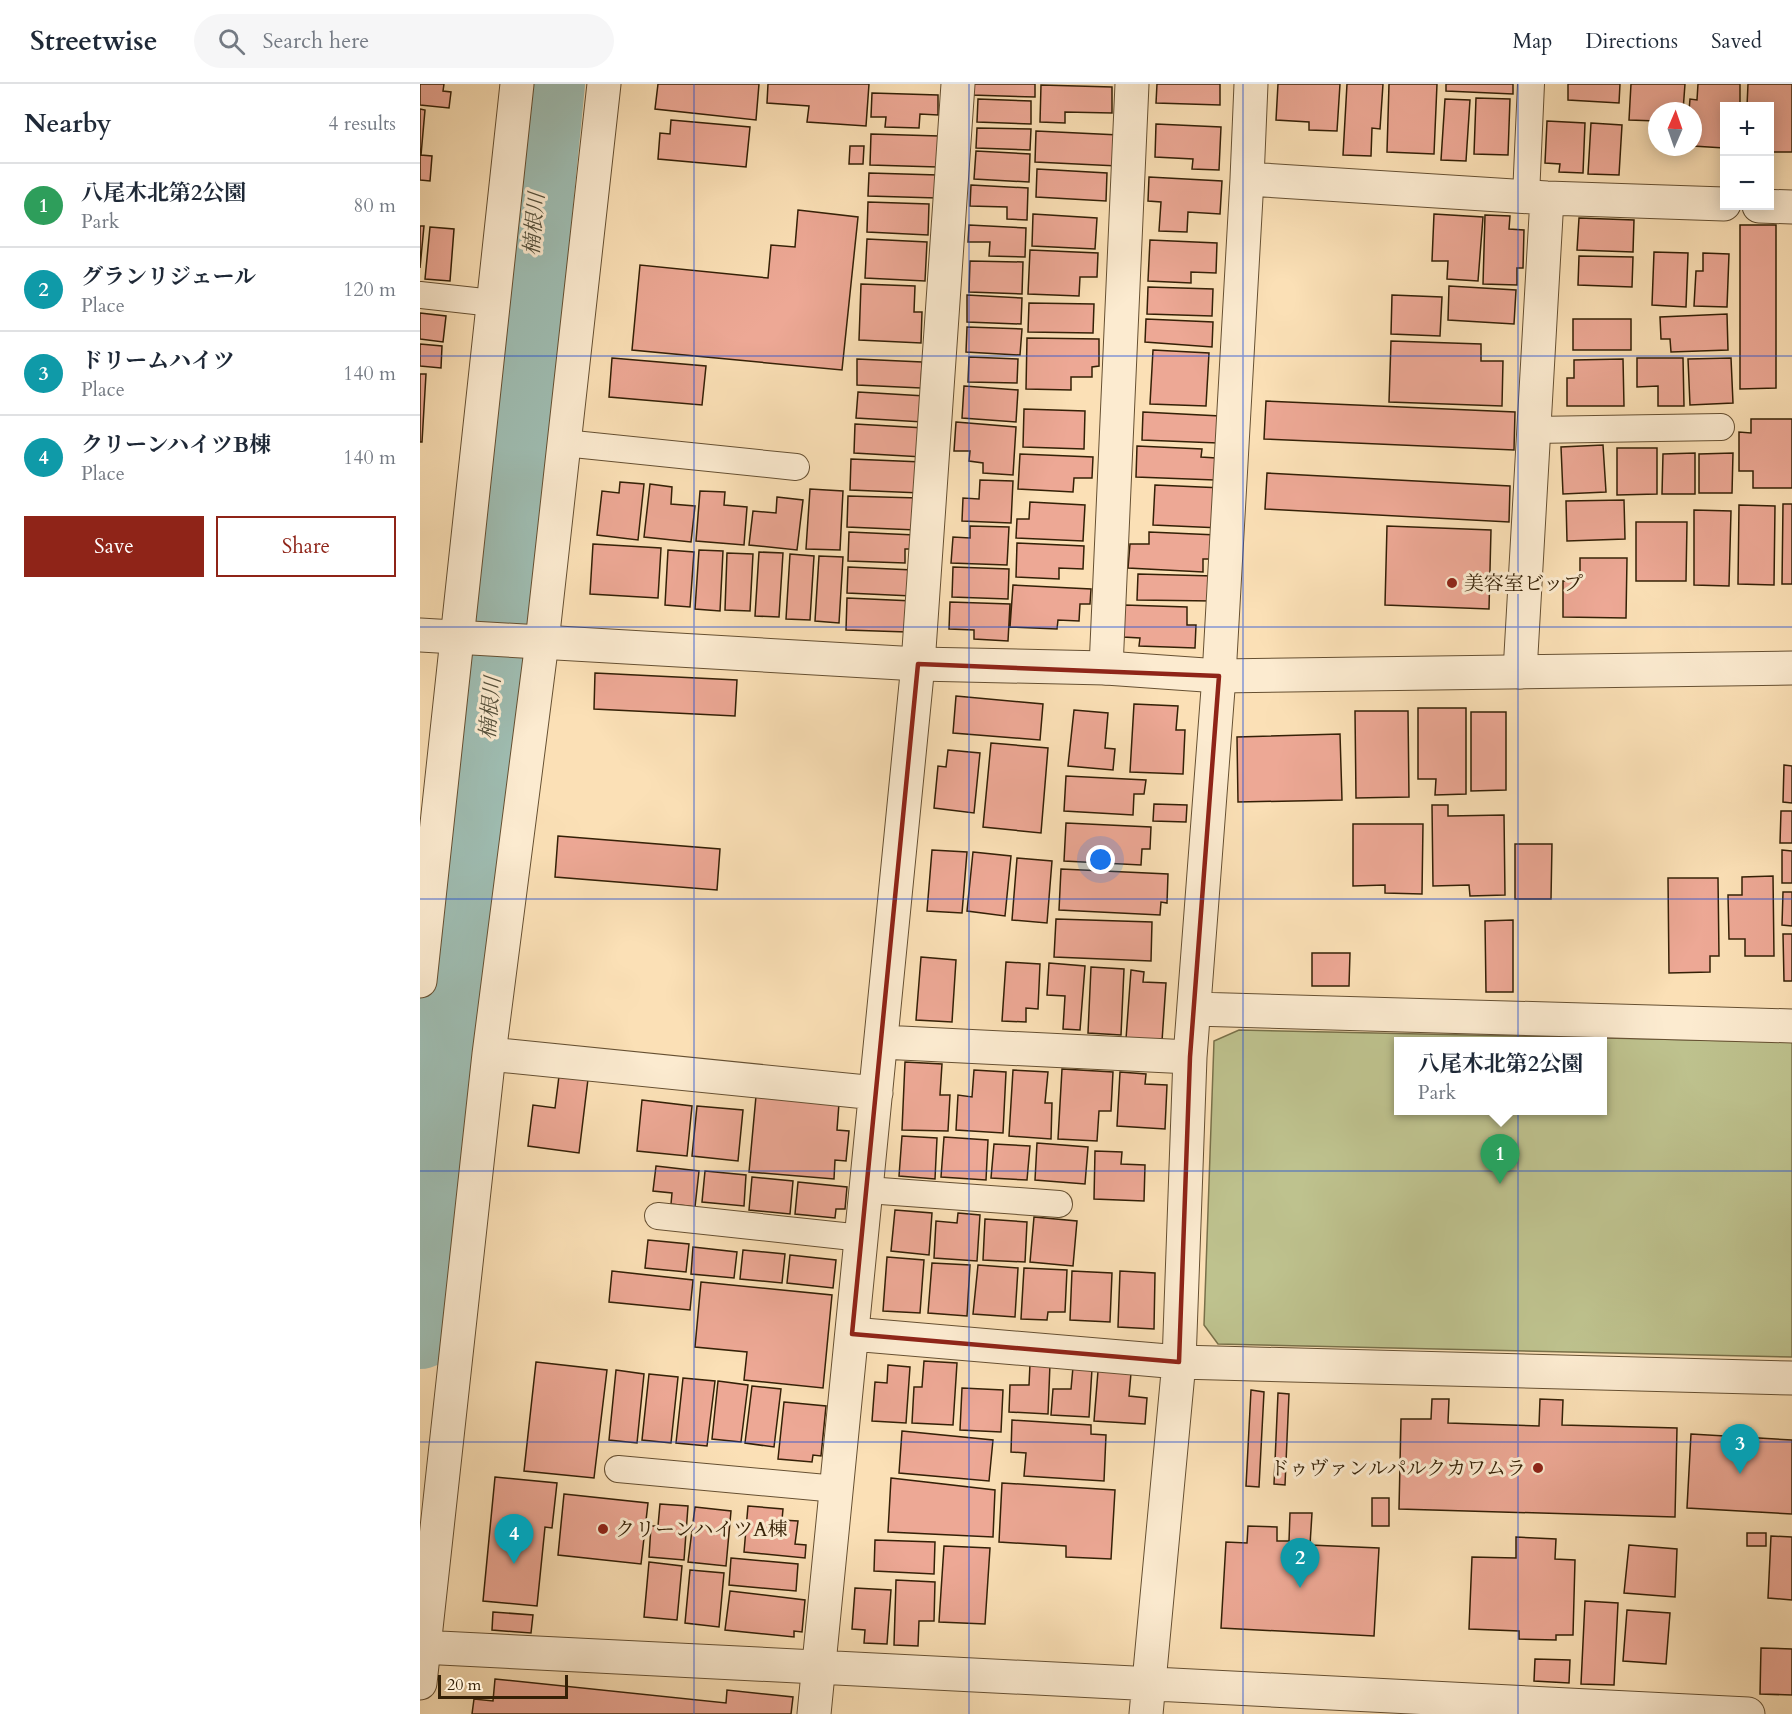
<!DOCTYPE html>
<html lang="en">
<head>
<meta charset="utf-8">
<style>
  body { margin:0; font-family:Cardo,"Noto Serif JP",serif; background:#f6f6f7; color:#1f2937 }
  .controls { position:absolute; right:18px; top:18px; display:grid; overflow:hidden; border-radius:0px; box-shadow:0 3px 15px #0003 }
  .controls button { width:54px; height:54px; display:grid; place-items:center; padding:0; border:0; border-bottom:2px solid #e0e1e3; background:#fff; color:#1f2937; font:30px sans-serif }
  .compass { position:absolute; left:1228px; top:18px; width:54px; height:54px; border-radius:50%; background:#fff; box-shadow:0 3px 15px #0003; rotate:2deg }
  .scale { position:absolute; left:18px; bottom:15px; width:130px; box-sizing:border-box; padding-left:6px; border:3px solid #342006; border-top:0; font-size:16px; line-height:21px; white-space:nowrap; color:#342006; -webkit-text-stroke:4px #fcebd0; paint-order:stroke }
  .you { position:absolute; left:681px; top:776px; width:21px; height:21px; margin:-15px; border:4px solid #fff; border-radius:50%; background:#1a73e8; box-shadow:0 0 0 9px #1a73e833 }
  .badge { display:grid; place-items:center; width:39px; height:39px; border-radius:50%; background:#8f2418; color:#fff; font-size:20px; font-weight:700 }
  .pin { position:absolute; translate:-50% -50px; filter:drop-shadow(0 2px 3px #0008) }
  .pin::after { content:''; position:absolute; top:32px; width:21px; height:18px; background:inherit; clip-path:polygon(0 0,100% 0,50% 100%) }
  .popup { position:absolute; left:974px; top:953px; width:213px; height:78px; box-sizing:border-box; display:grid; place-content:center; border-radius:0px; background:#fff; filter:drop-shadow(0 2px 4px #0005); font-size:20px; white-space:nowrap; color:#747a83 }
  .popup b { font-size:22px; color:#1f2937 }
  .popup::after { content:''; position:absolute; left:50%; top:100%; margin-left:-12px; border:12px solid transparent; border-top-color:#fff }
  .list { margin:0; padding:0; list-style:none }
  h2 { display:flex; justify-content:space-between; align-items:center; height:78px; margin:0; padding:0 24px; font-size:26px }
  h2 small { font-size:20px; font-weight:400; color:#747a83 }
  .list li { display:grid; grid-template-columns:39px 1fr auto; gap:18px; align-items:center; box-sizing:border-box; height:84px; padding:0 24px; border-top:2px solid #e0e1e3 }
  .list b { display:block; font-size:22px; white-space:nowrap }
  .list p { margin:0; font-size:20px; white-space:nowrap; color:#747a83 }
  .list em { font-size:20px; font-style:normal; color:#747a83 }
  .actions { display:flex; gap:12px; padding:18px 24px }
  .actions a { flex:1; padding:14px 0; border:2px solid #8f2418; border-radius:0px; text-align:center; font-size:21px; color:#8f2418 }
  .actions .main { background:#8f2418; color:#fff }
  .icon { flex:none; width:33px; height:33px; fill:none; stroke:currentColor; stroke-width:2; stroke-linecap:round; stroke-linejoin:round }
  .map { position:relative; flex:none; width:1372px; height:1630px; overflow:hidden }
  header { display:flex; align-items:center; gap:36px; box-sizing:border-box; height:84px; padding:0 30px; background:#fff; border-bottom:2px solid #e0e1e3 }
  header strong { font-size:28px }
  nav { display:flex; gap:33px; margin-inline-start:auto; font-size:21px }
  .search { width:420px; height:54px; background:#f6f6f7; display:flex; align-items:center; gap:15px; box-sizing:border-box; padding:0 21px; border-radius:33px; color:#747a83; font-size:22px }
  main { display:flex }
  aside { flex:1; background:#fff }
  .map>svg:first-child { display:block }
</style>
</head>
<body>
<header>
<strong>Streetwise</strong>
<div class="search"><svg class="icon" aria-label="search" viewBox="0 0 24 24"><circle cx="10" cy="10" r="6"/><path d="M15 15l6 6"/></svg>Search here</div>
<nav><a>Map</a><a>Directions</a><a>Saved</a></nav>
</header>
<main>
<aside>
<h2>Nearby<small>4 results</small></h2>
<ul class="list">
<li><span class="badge" style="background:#2e9e5b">1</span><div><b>八尾木北第2公園</b><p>Park</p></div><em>80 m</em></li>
<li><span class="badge" style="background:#0f9aa8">2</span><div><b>グランリジェール</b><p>Place</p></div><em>120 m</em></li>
<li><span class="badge" style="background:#0f9aa8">3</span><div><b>ドリームハイツ</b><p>Place</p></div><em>140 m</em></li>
<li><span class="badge" style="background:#0f9aa8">4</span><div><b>クリーンハイツB棟</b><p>Place</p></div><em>140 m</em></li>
</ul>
<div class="actions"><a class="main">Save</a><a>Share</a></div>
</aside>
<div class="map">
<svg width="1372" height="1630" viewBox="0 0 1372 1630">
  <rect width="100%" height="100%" fill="#fbe0b6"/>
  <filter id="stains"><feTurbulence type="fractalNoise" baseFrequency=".00333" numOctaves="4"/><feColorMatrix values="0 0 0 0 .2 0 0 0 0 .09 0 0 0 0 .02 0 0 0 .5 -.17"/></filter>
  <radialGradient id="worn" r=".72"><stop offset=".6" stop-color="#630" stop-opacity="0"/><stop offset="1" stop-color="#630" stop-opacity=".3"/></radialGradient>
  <!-- green -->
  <path fill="#bec28e" stroke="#79714a" stroke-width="1.5" fill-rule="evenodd" d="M819,946L1372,958V1273L798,1260L784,1241L794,957ZM978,958H1182V1026H978Z"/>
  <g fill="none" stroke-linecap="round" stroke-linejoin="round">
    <!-- river -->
    <path stroke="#9fbdb2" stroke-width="78" d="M0,1246L66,664L82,508L93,335L126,0"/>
  </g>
  <!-- building -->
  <path fill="#eda895" stroke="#342006" stroke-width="1.5" d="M0,0H24L23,7L31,8L29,24L0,21Z
    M238,0H339L336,36L235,25Z
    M348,0H449L446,42L387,38L389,22L347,19Z
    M551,0H615V13L551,11Z
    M737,0H800V21L736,19Z
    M858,0H920L917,47L889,46V38L856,36Z
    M927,0H963L960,45L952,44L951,72L923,71Z
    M969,0H1017L1014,70L967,68Z
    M1026,0H1093V10L1026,7Z
    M1148,0H1200L1199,19L1148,16Z
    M1211,0H1265L1263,27H1237V37L1209,36Z
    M1278,0H1320V22H1304V64L1273,62V27H1269L1270,15L1277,16Z
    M1328,0H1372V68H1350V22H1327Z
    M621,1L692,3V29L645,28V39L620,38Z
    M452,9L518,11V31L500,30L499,44L465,43L466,33H451Z
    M1056,14L1090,15L1088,71L1054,70Z
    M558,15L611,17V40L557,38Z
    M1025,15L1050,16L1046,77L1021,76Z
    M0,25L5,26L1,71L12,72L10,97L0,96Z
    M251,36L330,43L326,83L238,75L240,49L250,50Z
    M1127,37L1165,39L1163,89L1139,88L1140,80L1125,79Z
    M1171,39L1202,41L1199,91L1168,90Z
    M736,40L801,43L799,86L772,85L773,75L735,73Z
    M557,44L611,45L610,66L556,64Z
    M616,47L699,51L698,82L615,78Z
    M451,50L519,52L518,83L450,81Z
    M430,62H444L443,80H429Z
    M556,67L610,70L609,98L554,95Z
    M617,85L687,89L686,117L616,113Z
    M449,89L518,91L517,114L448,112Z
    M729,93L802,97L800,130L768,128L767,148L739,147L741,118L728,117Z
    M551,101L608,104L607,136L587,135V123L550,122Z
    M448,118L509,120L508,151L447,148Z
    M378,126L438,133L422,286L212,266L220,181L348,194L351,161L375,163Z
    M613,130L677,134L675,165L612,162Z
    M1014,130L1063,133L1058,197L1027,195L1028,177H1012Z
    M1065,131L1090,132L1089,145L1104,146L1103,184H1097V201L1063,200Z
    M1159,134L1214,136L1213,168L1157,166Z
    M549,141L606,144L605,173L569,172L570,158H548Z
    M1320,141H1356V304L1320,305Z
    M0,142H4L0,184Z
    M10,143L34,145L30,197L5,195Z
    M447,155L507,158L505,197L445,194Z
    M730,156L797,159L796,189L771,188V199L728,197Z
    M610,166L678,169L677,193H660L659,212L608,210Z
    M1234,168L1268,169L1266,223L1232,221Z
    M1283,169L1309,170L1307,223L1274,222L1276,187H1283Z
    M1159,172L1213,173L1212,203L1158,201Z
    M550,177L603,178L602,210L549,208Z
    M441,200L495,202L494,228H502L501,259L439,256Z
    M1029,202L1096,206L1094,240L1028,236Z
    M728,203L793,205L792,232L727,230Z
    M547,211L602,214L601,240L547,238Z
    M972,211L1022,213L1020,252L971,250Z
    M609,219L674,220L673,249L608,248Z
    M0,229L26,232L23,258L0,255Z
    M1307,230L1308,266L1251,268L1250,255H1241L1240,233Z
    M726,235L793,238L792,263L725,258Z
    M1153,235H1211V266H1153Z
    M547,243L602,245L600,271L546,268Z
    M607,254L679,255V282L672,283V293H651V306L606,305Z
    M971,257L1061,260V277H1083L1082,322L969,318Z
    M0,260L22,262L21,284L0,282Z
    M733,266L789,269L786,322L730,320Z
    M549,273L598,275L597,299L548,298Z
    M192,274L286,282L282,321L189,313Z
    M1217,274H1263L1264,322H1238V302L1217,303Z
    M1311,274L1313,319L1270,321L1268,275Z
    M437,275L502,278L501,304L437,301Z
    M1203,275L1204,322H1147V294H1154V276Z
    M0,290H6L2,358H0Z
    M544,302L598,306L596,338L542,334Z
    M438,308L505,312L503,338L436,334Z
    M846,317L1095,328L1094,366L844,355Z
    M604,325L665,327L664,365L603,363Z
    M723,328L800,332L798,359L722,356Z
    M1331,335H1372V404H1333V387H1319V348L1331,349Z
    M536,338L596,343L593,391L563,389V379L549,377L550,367H534Z
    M435,340L505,344L503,373L434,369Z
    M1183,361L1186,408L1143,410L1141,363Z
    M717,362L782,365L781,373L796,374L795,396L716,393Z
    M1197,364H1237V410L1197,411Z
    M1275,369V410H1242L1243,370Z
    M1313,369L1312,409H1279V370Z
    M600,370L673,373L672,394H654L653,408L598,405Z
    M431,375L502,378L501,409L430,406Z
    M847,389L1090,402L1089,438L845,425Z
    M560,396L593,397L591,439L542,437L543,414L559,415Z
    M200,398L224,400L218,456L177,451L182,407L199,409Z
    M230,400L252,403L251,420L275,422L271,458L224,453Z
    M735,401L803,404L801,444L733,441Z
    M390,405L423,407L420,466L386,465Z
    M280,407L305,408L304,421L327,423L324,461L276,457Z
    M428,412L498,414L496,446L427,443Z
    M357,413L383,416L377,466L329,461L333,427L356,429Z
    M1204,416L1205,455L1147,457L1146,417Z
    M610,418L665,421L663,457L596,454L597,435H609Z
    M1363,420H1372V500H1362Z
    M1319,421L1355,422L1354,501L1318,500Z
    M1274,426L1311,427L1309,502L1274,501Z
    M1216,438H1267L1266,497H1216Z
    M550,442L589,443L587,481L531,479L533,453L550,454Z
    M967,442L1071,446L1069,525L965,521Z
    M429,448L495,451L494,465H485V479L428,477Z
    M729,448L797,451V475H783V488L708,484L710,460H729Z
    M597,459L664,462L663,485L639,484V495L596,493Z
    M173,460L241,464L238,514L170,510Z
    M248,466L274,468L270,523L245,521Z
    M279,466L303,467L300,527L275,525Z
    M339,468L363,469L359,533L335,532Z
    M307,469L333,470L330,527L305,526Z
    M370,470L394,472L390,536L366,535Z
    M399,472L423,473L419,539L395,537Z
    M1160,474H1207L1206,534L1143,533V497H1160Z
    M428,483L493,486L492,512L427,509Z
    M533,483L589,485L588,515L532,513Z
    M718,490L793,492V517L717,516Z
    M593,501L671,505L670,520H660L659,537L638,536L637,545L590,543Z
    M427,514L493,517L487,548L426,546Z
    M530,518L590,520L588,557L554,555V546L529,545Z
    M704,521L767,523V541H776L775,564L719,562L720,554L703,553Z
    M175,589L317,596L315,632L174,625Z
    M536,612L623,620L620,656L533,649Z
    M714,620L758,622L756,646H765L763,690L710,688Z
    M998,624H1046V710L1015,711L1016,695H998Z
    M654,626L688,629L685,664L695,665L693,686L648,682Z
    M935,627H988L989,713L936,714Z
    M1051,628H1086V706L1051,707Z
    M920,650L922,716L818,718L817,653Z
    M571,659L628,664L621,749L563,743Z
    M528,666L560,669L554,729L514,724L518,682L526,683Z
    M1364,681L1372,682V719L1363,718Z
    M646,692L726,696L724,710H714L713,731L644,727Z
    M734,720L767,721L766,738L733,737Z
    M1012,721H1028V732L1084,731L1085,811L1050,812L1049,801L1013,802Z
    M1361,727H1372V759H1360Z
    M646,739L731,743L730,765H722L721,781L644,777Z
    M933,740H1003L1002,810L965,809V801L933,802Z
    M138,752L300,765L297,806L135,793Z
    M1095,760H1132L1131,815H1095Z
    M512,766L547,768L542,829L507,827Z
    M1362,766L1372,767V799H1362Z
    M553,768L591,772L585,832L547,827Z
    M597,774L632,777L627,839L592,836Z
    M641,785L748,790L747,819L741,818L740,831L639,826Z
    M1353,792L1354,872H1325V855H1309L1308,811H1322V793Z
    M1248,794H1298L1299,872H1290V888L1249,889Z
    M1363,808H1372V842L1362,841Z
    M636,835L732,838L731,877L634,873Z
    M1093,836V908H1066L1065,837Z
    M1363,850H1372V897H1364Z
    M892,869H930L929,902H892Z
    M501,873L536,876L532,938L496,936Z
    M586,878L620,880L618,925L606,924V938L582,937Z
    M629,879L665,882L660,946L643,945L645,912L627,911Z
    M671,883L704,885L701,951L668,949Z
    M711,886L724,888L723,898L746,899L742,957L706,955Z
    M485,978L522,980L520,1011H530L528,1047L482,1046Z
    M642,985L693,988L691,1027H679L677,1057L638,1055Z
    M554,986L586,988L583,1049L536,1046L538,1011L552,1013Z
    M593,986L628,988L625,1019H632L631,1055L589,1052Z
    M700,988L726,990L725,1000L747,1001L745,1045L697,1042Z
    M139,992L168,995L159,1069L108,1062L113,1021L135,1024Z
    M336,1012L419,1019L417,1046L429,1047L426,1077L415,1076L414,1095L329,1088Z
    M222,1016L272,1022L267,1072L217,1067Z
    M277,1022L323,1026L318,1077L272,1072Z
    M482,1052L517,1054L515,1095L479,1092Z
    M524,1053L568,1056L566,1096L521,1093Z
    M617,1059L668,1063L665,1100L615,1096Z
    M574,1060L610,1062L607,1096L571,1094Z
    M675,1067L702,1068L701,1080L725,1081L724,1117L674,1115Z
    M236,1082L279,1087L275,1123L251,1120L252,1109L233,1107Z
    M285,1087L326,1091L324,1122L282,1118Z
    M332,1093L373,1097L370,1130L329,1126Z
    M378,1098L427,1103L425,1125H416L415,1134L375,1130Z
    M475,1126L512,1129L509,1171L471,1167Z
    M538,1129L560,1131L557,1177L514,1174L516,1137L537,1139Z
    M614,1133L657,1137L653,1182L610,1178Z
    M565,1135L607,1138L605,1178L563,1176Z
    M228,1156L269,1160L266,1188L225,1184Z
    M273,1163L317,1168L314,1194L271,1190Z
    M323,1166L365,1170L362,1199L320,1195Z
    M370,1171L416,1176L413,1204L367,1199Z
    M467,1173L504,1176L500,1229L463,1227Z
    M512,1179L550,1181L547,1232L508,1229Z
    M558,1181L598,1184L595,1233L553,1230Z
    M604,1184L647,1186L645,1228H628L627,1236L601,1235Z
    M192,1187L273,1196L270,1226L189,1218Z
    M652,1187L692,1189L690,1238L650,1236Z
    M700,1187L735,1189L734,1245L698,1243Z
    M281,1198L412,1211L403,1304L324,1296L327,1268L275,1263Z
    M504,1277L537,1279L533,1341L492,1339L494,1303H502Z
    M116,1278L187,1286L174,1394L104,1387Z
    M610,1280H630L628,1330L589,1328L590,1301H609Z
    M468,1281L490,1283L486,1339L452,1337L455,1298L467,1299Z
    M653,1283L672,1285L669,1333L631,1331L633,1305H651Z
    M196,1286L224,1290L217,1359L189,1356Z
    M678,1287L711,1289L709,1312L727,1314L725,1340L674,1337Z
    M229,1290L258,1293L251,1359L222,1356Z
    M263,1294L295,1297L287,1362L256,1359Z
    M298,1297L328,1301L321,1358L292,1355Z
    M332,1302L361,1305L354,1363L325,1359Z
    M542,1304L583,1306L581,1348L540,1346Z
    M831,1306L844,1308L839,1403L826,1402Z
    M858,1309L869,1310L865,1401L854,1400Z
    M1012,1315H1029L1028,1339L1119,1342L1120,1315L1143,1316L1142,1341L1257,1344L1255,1433L979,1425L981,1335H1011Z
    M364,1318L406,1322L401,1372L393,1371L392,1378L358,1375Z
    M592,1336L671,1341V1350L686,1351L684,1397L604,1392L606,1369L591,1368Z
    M482,1347L573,1356L569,1397L479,1389Z
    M1271,1350L1372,1356V1430L1267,1424Z
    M75,1393L137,1399L132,1444L125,1443L117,1522L63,1517Z
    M471,1394L575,1406L573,1453L468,1448Z
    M582,1399L695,1406L691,1475L646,1473V1462L579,1458Z
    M144,1410L228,1419L221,1480L138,1471Z
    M952,1414H969V1442H952Z
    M240,1420L268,1422L264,1476L229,1473L231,1442H238Z
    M328,1422L363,1425L362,1436L378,1437L375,1460L386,1461L385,1474L324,1468Z
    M275,1423L311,1427L306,1482L268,1478Z
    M870,1429H892L890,1461L959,1464L954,1552L801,1544L806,1458L827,1459L828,1442L857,1443V1457H869Z
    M1327,1449H1346V1462H1327Z
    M1351,1452L1372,1453V1516L1348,1514Z
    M1096,1453L1136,1455L1135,1475L1155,1476L1153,1551H1136V1556L1099,1555V1547L1049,1545L1052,1473L1096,1474Z
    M455,1456L515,1458L514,1490L454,1487Z
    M1209,1461L1257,1465L1255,1513L1204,1509Z
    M524,1462L570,1464L565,1540L519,1538Z
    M311,1474L378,1480L376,1507L309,1501Z
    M229,1478L262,1482L257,1536L224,1533Z
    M270,1486L304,1489L299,1543L265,1539Z
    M476,1496L515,1498L514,1537H499L498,1562L474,1561Z
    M435,1504L471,1506L467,1560L444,1559L445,1546L432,1545Z
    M310,1507L385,1516L382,1548L374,1547V1553L305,1546Z
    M1165,1517L1198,1519L1194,1601L1161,1600Z
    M1207,1526L1250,1529L1246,1580L1203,1577Z
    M73,1528L113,1531L111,1549L72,1546Z
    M1341,1564L1372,1565V1611L1340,1610Z
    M1115,1575L1150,1576L1149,1599L1114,1597Z
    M75,1595L306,1619L307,1606L373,1613L371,1630H52L54,1615L73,1617Z"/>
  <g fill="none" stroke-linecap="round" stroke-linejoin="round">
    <defs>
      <path id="service" d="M1106,112L1111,0
        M0,211L73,219
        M1113,346L1301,343
        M144,359L376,383
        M447,1106L639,1120
        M238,1132L442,1154
        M198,1385L417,1405"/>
      <path id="minor" d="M827,95L1127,114L1304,120
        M1339,122L1372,123
        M686,584L712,0
        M1100,588L1127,114
        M0,897L97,0
        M774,925L1372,942
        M461,958L770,973
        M69,970L456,1009
        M432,1250L759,1278L1372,1294
        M0,1563L1328,1630
        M0,1599L69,970L122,558L184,0
        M394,1630L498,580L538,0
        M726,1630L759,1278L770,973L799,592L827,95L831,0"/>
      <path id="tertiary" d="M0,551L498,580L686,584L799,592L1372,584"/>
    </defs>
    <!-- service casing -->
    <use href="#service" stroke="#665032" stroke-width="28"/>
    <!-- minor casing -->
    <use href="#minor" stroke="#665032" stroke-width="35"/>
    <!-- tertiary casing -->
    <use href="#tertiary" stroke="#665032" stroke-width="35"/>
    <!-- service -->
    <use href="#service" stroke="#fcebd0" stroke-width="26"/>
    <!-- minor -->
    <use href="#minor" stroke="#fcebd0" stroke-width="33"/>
    <!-- tertiary -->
    <use href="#tertiary" stroke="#fcebd0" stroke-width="33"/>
  </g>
  <!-- marked area -->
  <path fill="none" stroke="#8f2418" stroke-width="4.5" stroke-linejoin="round" d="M498,580L799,592L770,973L759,1278L432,1250Z"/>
  <!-- grid -->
  <path fill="none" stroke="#1d4ed8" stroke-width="1.5" stroke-opacity="0.55" d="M274,0V1630M549,0V1630M823,0V1630M1098,0V1630M0,272H1372M0,543H1372M0,815H1372M0,1087H1372M0,1358H1372"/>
  <!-- markers -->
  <g fill="#8f2418" stroke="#fcebd0" stroke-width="2">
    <circle cx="1032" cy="499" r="6"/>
    <circle cx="1118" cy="1384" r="6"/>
    <circle cx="183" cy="1445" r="6"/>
  </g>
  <g text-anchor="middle" stroke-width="6" stroke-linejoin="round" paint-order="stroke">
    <!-- poi labels -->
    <g font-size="20" fill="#342006" stroke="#fcebd0" text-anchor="start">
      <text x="1044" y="506">美容室ビップ</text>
      <text x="1106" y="1391" text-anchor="end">ドゥヴァンルパルクカワムラ</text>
      <text x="195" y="1452">クリーンハイツA棟</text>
    </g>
    <!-- water labels -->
    <g font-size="21" font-style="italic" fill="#544f3a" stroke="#fcebd0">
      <text transform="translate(114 140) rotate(-85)" y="7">楠根川</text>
      <text transform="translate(70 624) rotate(-85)" y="7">楠根川</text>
    </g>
  </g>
  <rect width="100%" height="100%" filter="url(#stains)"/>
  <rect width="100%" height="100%" fill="url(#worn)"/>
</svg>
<div class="controls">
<button>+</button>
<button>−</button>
</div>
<svg class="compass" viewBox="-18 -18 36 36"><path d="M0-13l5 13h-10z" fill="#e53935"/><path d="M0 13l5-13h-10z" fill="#747a83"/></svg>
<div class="scale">20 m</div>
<div class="you"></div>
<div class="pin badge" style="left:1080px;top:1100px;background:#2e9e5b">1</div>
<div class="popup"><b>八尾木北第2公園</b>Park</div>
<div class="pin badge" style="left:880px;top:1504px;background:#0f9aa8">2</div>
<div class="pin badge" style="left:1320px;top:1390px;background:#0f9aa8">3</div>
<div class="pin badge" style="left:94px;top:1480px;background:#0f9aa8">4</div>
</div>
</main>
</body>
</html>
